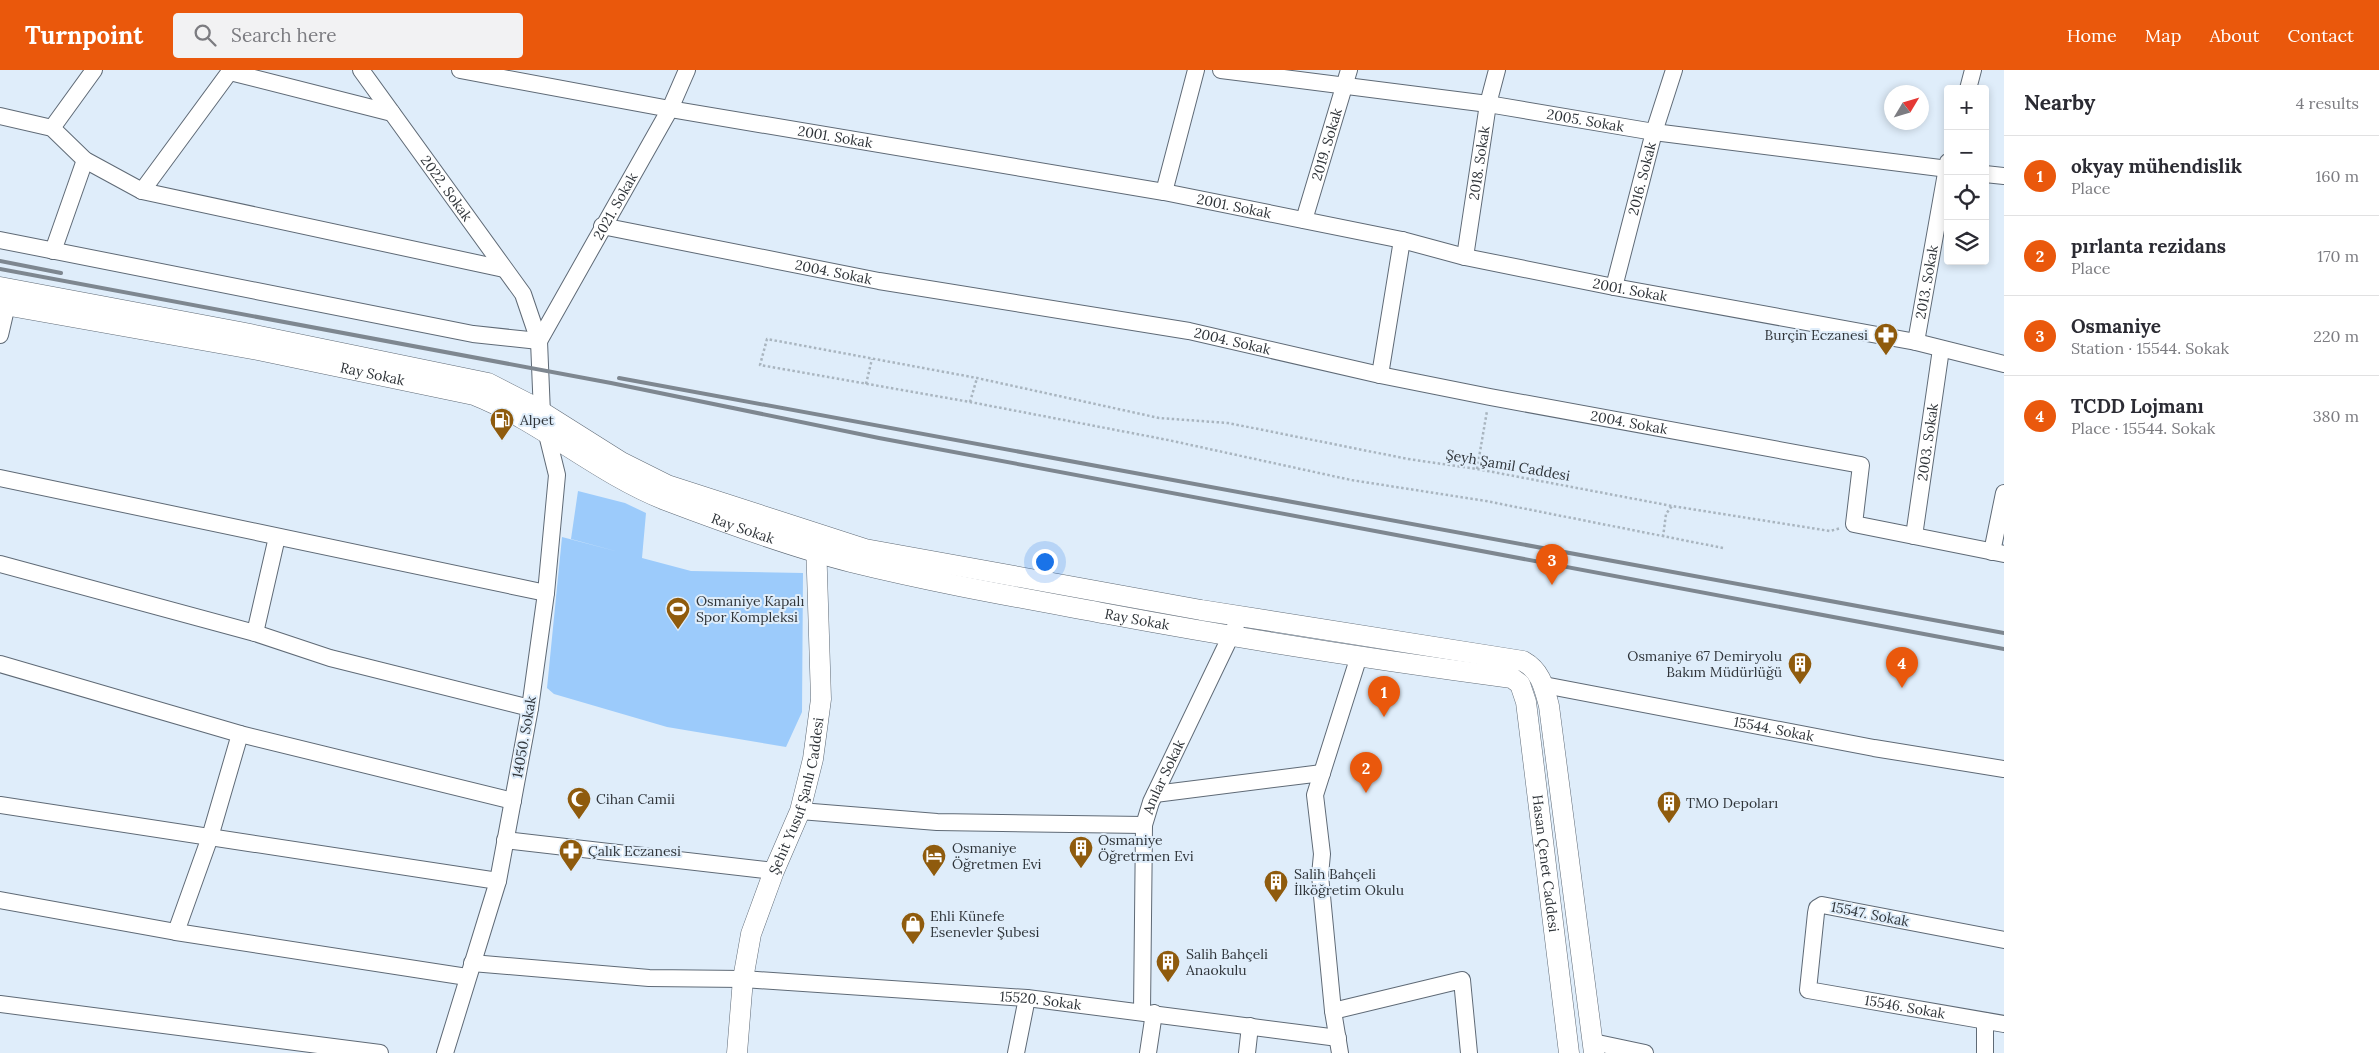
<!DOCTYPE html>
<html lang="en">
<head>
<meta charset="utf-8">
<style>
  body { margin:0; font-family:Lora,serif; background:#f2f2f3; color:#2b2b33 }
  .controls { position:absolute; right:15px; top:15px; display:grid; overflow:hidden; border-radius:5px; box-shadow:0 2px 8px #0003 }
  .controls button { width:45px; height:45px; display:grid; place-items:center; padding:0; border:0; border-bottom:1px solid #e1e1e2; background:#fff; color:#2b2b33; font:25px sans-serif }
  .compass { position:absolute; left:1884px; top:15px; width:45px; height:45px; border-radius:50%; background:#fff; box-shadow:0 2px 8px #0003; rotate:52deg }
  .you { position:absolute; left:1044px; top:491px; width:18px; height:18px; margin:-12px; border:4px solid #fff; border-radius:50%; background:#1a73e8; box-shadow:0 0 0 8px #1a73e833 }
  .badge { display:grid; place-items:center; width:32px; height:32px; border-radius:50%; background:#ea580c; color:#fff; font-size:16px; font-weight:700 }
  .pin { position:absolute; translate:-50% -41px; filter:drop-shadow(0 1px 2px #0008) }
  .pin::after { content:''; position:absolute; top:26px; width:18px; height:15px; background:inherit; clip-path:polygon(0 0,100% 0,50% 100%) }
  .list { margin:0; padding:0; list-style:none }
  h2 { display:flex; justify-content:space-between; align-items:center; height:65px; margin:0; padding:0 20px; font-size:21px }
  h2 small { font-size:16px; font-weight:400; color:#7c7c81 }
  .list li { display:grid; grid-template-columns:32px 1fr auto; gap:15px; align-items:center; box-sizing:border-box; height:80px; padding:0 20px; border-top:1px solid #e1e1e2 }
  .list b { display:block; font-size:19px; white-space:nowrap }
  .list p { margin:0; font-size:16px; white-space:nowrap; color:#7c7c81 }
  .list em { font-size:16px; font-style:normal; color:#7c7c81 }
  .icon { flex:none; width:28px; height:28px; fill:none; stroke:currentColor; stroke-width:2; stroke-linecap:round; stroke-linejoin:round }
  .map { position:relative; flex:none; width:2004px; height:983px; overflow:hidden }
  header { display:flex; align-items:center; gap:30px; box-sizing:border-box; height:70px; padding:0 25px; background:#ea580c; color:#fff }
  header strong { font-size:24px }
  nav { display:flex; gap:28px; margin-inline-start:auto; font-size:18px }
  .search { width:350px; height:45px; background:#f2f2f3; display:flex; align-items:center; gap:12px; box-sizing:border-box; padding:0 18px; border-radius:5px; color:#7c7c81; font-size:19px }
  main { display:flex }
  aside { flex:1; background:#fff }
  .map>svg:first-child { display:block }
</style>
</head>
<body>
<header>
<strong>Turnpoint</strong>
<div class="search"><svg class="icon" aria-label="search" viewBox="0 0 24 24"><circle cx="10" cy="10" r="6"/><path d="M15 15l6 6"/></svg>Search here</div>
<nav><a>Home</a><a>Map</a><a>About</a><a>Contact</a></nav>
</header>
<main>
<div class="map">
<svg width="2004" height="983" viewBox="0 0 2004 983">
  <rect width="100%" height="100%" fill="#dfedfa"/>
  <!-- green -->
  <path fill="#9ccbfb" d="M578,421L625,433L646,443L642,488L691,501L803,503L802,642L786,677L667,657L554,624L547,618L562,467L619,482L571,469Z"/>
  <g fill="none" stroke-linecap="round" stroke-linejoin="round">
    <defs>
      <g id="minor">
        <path id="s1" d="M361,0L523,224L539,271L542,344L557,405L546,523L530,638L498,811L445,983"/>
        <path id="s2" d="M460,0L670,39L1164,122L1402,170L1465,187L1614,217L1916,272L2004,294"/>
        <path id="s3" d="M1221,0L1488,34L1654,62L1948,99"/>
        <path d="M230,2L392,43"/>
        <path d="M1968,19L1973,0"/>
        <path d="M0,46L52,58L85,90L142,121L504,199"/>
        <path d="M52,58L94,0"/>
        <path d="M1985,104L2004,106"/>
        <path d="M142,121L231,0"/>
        <path d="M1164,122L1196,0"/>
        <path id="s4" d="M1304,150L1349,0"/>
        <path id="s5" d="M602,156L879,211L1189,261L1380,305L1490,327L1861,395L1854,454L2004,484"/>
        <path d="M0,170L473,264L539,271"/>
        <path d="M53,181L85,90"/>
        <path id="s6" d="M1465,187L1488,34L1497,0"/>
        <path id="s7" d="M1614,217L1654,62L1674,0"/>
        <path d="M0,265L7,235"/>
        <path id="s8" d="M539,271L670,39L687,0"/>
        <path id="s9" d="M1916,272L1948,92"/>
        <path d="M1380,305L1402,170"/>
        <path d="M0,408L546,523"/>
        <path id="s10" d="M1914,466L1941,279"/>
        <path d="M1992,482L2004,423"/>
        <path d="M0,494L255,563L330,588L530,638"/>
        <path d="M255,563L277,467"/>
        <path d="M0,594L240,664L513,731"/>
        <path id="s11" d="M1544,615L1874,678L2004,699"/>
        <path d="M1155,724L1322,703"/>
        <path d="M0,735L498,811"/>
        <path d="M800,741L937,752L1144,755"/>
        <path d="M505,770L774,801"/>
        <path d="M0,830L176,862L467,907"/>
        <path d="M176,862L210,767L240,664"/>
        <path id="s12" d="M2004,870L1822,835L1817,838L1816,843L1808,920L2004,954"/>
        <path id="s13" d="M472,893L649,908L743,909L1027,928L1338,968"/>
        <path d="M0,934L380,983"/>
        <path id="s14" d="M1142,941L1144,755L1151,732L1236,555"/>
        <path d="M1333,941L1462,910L1469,983"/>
        <path d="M1985,951V983"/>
        <path d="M1593,972L1645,983"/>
        <path d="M1016,983L1027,928"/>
        <path d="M1148,983L1154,943"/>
        <path d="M1247,983L1250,956"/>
        <path d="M1340,983L1333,941L1320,805L1322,784L1315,725L1359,586"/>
      </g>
      <g id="tertiary">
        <path d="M0,217L240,262L488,313L529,334L621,392L667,415L865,479L1201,540L1523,591C1541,601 1544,617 1549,636L1594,983"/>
        <path id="s15" d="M0,234L258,280L474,325C542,352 597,403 665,430C723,452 791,477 851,492C936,513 1022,528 1108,544C1242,569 1377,590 1512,608L1520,614L1526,632L1569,983"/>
        <path id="s16" d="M737,983L743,909L751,864L774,801L800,741L813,689L821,629L816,471"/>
      </g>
    </defs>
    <!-- minor casing -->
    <use href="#minor" stroke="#5f6a76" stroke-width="18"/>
    <!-- tertiary casing -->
    <use href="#tertiary" stroke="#5f6a76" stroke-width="21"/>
    <!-- path -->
    <path stroke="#a9b5bf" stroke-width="2.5" stroke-dasharray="2.5 2.5" stroke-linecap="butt" d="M866,314L872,289
      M970,332L977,308
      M1477,399L1487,341
      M1663,467L1666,444L1672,436
      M1723,478L1486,431L1351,410L1168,370L970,332L760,295L767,269L977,308L1159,348L1228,353L1408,389L1477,399L1672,436L1830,461L1841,458"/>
    <!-- minor -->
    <use href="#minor" stroke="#fff" stroke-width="16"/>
    <!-- tertiary -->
    <use href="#tertiary" stroke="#fff" stroke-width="20"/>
    <!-- rail -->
    <path stroke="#7e8790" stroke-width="4" d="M0,191L61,203
      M0,199L611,313L879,368L2004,579
      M619,308L2004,563"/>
  </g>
  <!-- icons -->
  <defs>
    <symbol id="pharmacy-pin" viewBox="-11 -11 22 30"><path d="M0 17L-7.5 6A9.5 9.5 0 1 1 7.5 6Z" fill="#8f5b0d" stroke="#dfedfa"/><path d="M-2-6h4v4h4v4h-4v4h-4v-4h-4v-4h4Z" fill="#fff"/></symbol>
    <symbol id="fuel-pin" viewBox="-11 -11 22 30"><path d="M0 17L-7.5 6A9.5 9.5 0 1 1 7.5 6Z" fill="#8f5b0d" stroke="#dfedfa"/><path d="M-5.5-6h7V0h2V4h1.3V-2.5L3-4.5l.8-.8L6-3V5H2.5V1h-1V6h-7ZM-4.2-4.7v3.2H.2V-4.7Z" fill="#fff"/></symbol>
    <symbol id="stadium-pin" viewBox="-11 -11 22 30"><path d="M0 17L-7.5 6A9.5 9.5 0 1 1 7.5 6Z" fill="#8f5b0d" stroke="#dfedfa"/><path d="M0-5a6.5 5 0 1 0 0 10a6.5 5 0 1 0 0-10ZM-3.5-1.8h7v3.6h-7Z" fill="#fff"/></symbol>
    <symbol id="building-pin" viewBox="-11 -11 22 30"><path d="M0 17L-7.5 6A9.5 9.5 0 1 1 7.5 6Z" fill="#8f5b0d" stroke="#dfedfa"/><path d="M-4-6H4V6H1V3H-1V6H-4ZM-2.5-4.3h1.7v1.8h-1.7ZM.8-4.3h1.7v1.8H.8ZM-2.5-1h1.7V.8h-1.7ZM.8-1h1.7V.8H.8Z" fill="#fff"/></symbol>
    <symbol id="mosque-pin" viewBox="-11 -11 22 30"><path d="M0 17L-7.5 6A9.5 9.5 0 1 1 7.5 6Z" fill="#8f5b0d" stroke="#dfedfa"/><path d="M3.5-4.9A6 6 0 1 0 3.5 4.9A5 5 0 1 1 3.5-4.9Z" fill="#fff"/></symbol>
    <symbol id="hotel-pin" viewBox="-11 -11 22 30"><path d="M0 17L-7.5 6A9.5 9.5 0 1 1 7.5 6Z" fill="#8f5b0d" stroke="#dfedfa"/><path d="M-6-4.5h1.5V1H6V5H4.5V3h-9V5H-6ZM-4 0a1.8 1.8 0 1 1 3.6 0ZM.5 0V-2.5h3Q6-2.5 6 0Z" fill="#fff"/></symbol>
    <symbol id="shop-pin" viewBox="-11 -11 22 30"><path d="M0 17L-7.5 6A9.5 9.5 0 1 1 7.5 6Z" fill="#8f5b0d" stroke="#dfedfa"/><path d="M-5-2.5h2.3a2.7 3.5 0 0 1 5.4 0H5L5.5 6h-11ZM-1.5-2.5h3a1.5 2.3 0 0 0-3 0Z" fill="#fff"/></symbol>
  </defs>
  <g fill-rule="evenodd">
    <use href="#pharmacy-pin" x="1872" y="251" width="28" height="38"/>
    <use href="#fuel-pin" x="488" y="336" width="28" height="38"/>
    <use href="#stadium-pin" x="664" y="525" width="28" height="38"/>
    <use href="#building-pin" x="1786" y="580" width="28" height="38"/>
    <use href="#mosque-pin" x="565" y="715" width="28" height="38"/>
    <use href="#building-pin" x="1655" y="719" width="28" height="38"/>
    <use href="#building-pin" x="1067" y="764" width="28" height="38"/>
    <use href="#pharmacy-pin" x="557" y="767" width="28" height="38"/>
    <use href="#hotel-pin" x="920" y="772" width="28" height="38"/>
    <use href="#building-pin" x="1262" y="798" width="28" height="38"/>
    <use href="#shop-pin" x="899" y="840" width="28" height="38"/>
    <use href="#building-pin" x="1154" y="878" width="28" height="38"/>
  </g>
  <g text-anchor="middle" stroke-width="4" stroke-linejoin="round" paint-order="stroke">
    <!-- street labels -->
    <g font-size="14" fill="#2f3439" stroke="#dfedfa">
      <text dy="5" stroke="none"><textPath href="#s3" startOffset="368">2005. Sokak</textPath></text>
      <text dy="5" stroke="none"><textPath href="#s2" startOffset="381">2001. Sokak</textPath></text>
      <text dy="5" stroke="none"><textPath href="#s4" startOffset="79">2019. Sokak</textPath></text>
      <text dy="5" stroke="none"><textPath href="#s6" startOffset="95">2018. Sokak</textPath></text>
      <text dy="5" stroke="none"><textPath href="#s7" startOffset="112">2016. Sokak</textPath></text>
      <text dy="5" stroke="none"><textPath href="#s1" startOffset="146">2022. Sokak</textPath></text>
      <text dy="5" stroke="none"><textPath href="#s8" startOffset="155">2021. Sokak</textPath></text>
      <text dy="5" stroke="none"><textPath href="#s2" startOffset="786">2001. Sokak</textPath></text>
      <text dy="5" stroke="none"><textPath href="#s5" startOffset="236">2004. Sokak</textPath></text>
      <text dy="5" stroke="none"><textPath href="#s9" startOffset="61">2013. Sokak</textPath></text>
      <text dy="5" stroke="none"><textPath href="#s2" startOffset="1191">2001. Sokak</textPath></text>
      <text dy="5" stroke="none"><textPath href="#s5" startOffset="641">2004. Sokak</textPath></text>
      <text dy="5" stroke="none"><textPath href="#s15" startOffset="379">Ray Sokak</textPath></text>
      <text dy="5" stroke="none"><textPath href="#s5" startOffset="1046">2004. Sokak</textPath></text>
      <text dy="5" stroke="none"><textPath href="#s10" startOffset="95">2003. Sokak</textPath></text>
      <text transform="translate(1508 395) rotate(10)" y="5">Şeyh Şamil Caddesi</text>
      <text dy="5" stroke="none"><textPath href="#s15" startOffset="784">Ray Sokak</textPath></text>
      <text dy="5" stroke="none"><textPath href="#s15" startOffset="1189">Ray Sokak</textPath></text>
      <text dy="5" stroke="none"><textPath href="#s11" startOffset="234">15544. Sokak</textPath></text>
      <text transform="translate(524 667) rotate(-80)" y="5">14050. Sokak</text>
      <text dy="5" stroke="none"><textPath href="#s14" startOffset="238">Anılar Sokak</textPath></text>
      <text dy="5" stroke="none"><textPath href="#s16" startOffset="266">Şehit Yusuf Şanlı Caddesi</textPath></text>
      <text dy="5" stroke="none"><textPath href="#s15" startOffset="1760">Hasan Çenet Caddesi</textPath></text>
      <text transform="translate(1870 844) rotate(11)" y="5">15547. Sokak</text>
      <text dy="5" stroke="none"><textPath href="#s13" startOffset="570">15520. Sokak</textPath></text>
      <text dy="5" stroke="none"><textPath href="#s12" startOffset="372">15546. Sokak</textPath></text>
    </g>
    <!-- poi labels -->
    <g font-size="14" fill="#2f3439" stroke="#dfedfa" text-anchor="start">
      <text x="1868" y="270" text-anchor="end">Burçin Eczanesi</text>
      <text x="520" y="355">Alpet</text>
      <text x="696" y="536">Osmaniye Kapalı<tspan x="696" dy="16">Spor Kompleksi</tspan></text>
      <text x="1782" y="591" text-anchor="end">Osmaniye 67 Demiryolu<tspan x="1782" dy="16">Bakım Müdürlüğü</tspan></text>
      <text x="596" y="734">Cihan Camii</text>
      <text x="1686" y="738">TMO Depoları</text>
      <text x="1098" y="775">Osmaniye<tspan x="1098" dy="16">Öğretrmen Evi</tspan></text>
      <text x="952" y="783">Osmaniye<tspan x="952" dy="16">Öğretmen Evi</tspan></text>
      <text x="588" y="786">Çalık Eczanesi</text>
      <text x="1294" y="809">Salih Bahçeli<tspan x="1294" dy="16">İlköğretim Okulu</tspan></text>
      <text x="930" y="851">Ehli Künefe<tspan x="930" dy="16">Esenevler Şubesi</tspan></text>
      <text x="1186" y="889">Salih Bahçeli<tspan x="1186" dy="16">Anaokulu</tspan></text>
    </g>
  </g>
</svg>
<div class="controls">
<button>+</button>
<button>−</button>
<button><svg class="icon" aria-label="locate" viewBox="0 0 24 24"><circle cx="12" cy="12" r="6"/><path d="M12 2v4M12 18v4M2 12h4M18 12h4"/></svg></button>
<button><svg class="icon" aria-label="layers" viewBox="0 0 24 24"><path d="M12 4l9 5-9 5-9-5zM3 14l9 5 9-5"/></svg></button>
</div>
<svg class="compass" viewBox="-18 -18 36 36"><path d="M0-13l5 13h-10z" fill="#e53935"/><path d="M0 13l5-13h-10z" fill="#7c7c81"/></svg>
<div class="you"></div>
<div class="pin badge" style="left:1384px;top:647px">1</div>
<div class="pin badge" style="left:1366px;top:723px">2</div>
<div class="pin badge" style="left:1552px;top:515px">3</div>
<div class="pin badge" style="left:1902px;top:618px">4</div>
</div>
<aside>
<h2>Nearby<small>4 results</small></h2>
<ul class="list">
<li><span class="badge">1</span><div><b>okyay mühendislik</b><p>Place</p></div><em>160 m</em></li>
<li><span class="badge">2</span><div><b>pırlanta rezidans</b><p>Place</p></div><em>170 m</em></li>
<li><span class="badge">3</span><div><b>Osmaniye</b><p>Station · 15544. Sokak</p></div><em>220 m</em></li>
<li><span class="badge">4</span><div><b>TCDD Lojmanı</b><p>Place · 15544. Sokak</p></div><em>380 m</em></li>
</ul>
</aside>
</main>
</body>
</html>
